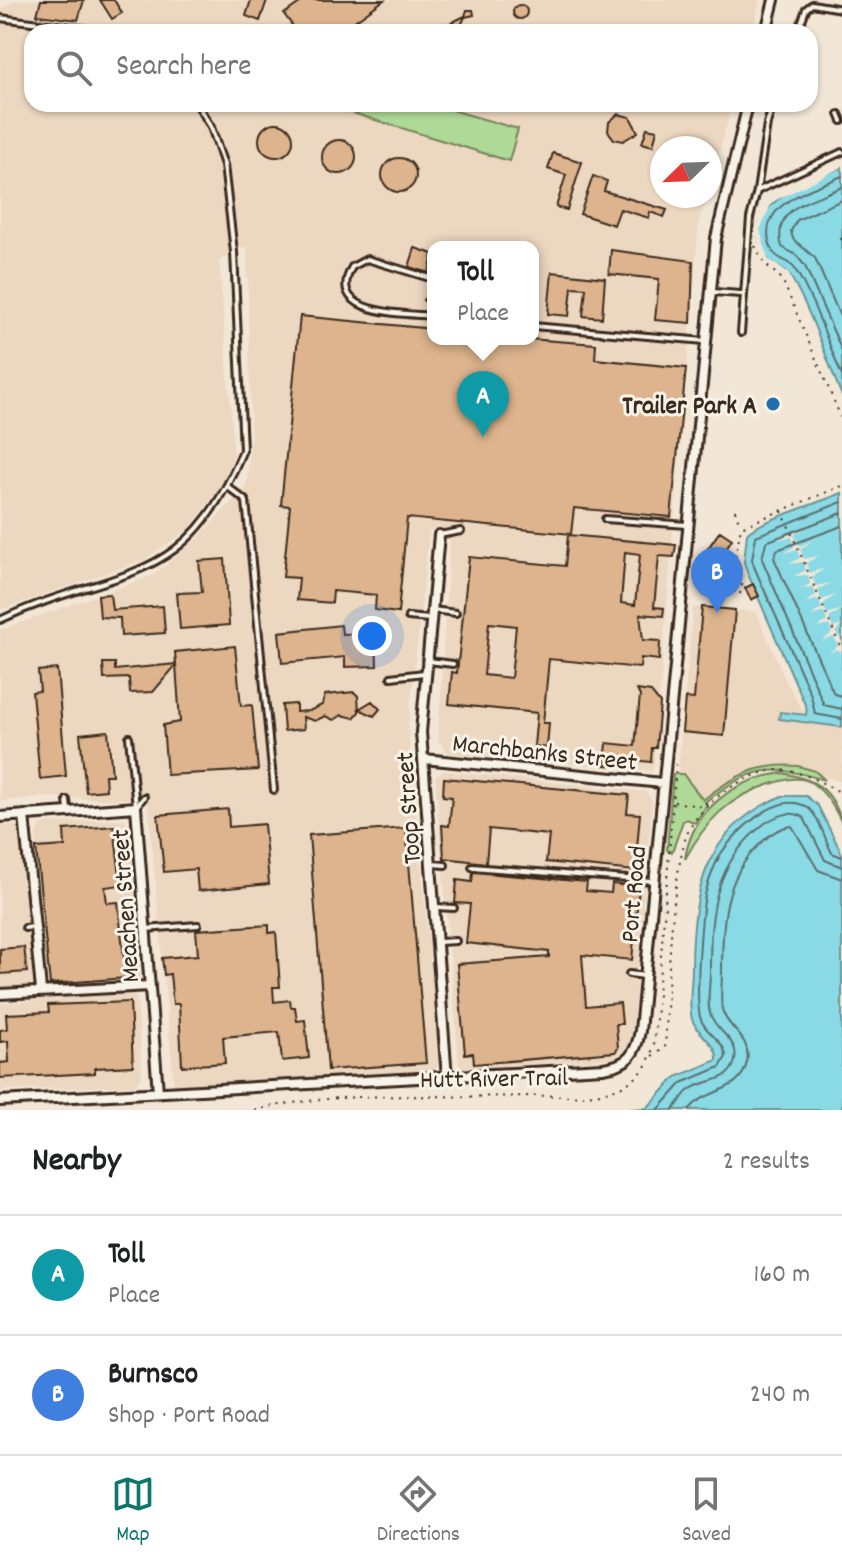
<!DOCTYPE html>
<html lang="en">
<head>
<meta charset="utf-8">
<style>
  body { margin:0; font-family:Dekko,sans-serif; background:#f2f2f2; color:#202124 }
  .compass { position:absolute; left:650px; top:136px; width:72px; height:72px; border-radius:50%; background:#fff; box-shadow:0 2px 6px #0004; rotate:247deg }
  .you { position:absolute; left:372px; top:636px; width:28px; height:28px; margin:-20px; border:6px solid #fff; border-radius:50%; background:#1a73e8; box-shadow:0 0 0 12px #1a73e833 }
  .badge { display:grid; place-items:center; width:52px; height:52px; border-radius:50%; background:#0f766e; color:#fff; font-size:26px; font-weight:700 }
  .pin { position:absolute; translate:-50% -66px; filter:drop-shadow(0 2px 4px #0008) }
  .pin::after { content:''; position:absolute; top:42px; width:28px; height:24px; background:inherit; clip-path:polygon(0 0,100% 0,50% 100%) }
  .popup { position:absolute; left:427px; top:241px; width:112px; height:104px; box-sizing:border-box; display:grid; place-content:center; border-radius:16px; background:#fff; filter:drop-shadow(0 2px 6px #0005); font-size:26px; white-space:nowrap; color:#757577 }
  .popup b { font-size:30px; color:#202124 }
  .popup::after { content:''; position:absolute; left:50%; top:100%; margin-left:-16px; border:16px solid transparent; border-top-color:#fff }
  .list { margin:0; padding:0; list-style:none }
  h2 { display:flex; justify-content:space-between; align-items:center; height:104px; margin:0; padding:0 32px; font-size:34px }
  h2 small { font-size:26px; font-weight:400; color:#757577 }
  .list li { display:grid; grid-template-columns:52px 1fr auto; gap:24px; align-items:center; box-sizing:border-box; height:120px; padding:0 32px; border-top:2px solid #e0e0e0 }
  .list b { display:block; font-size:30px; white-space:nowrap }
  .list p { margin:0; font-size:26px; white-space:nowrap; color:#757577 }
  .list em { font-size:26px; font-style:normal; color:#757577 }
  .icon { flex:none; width:44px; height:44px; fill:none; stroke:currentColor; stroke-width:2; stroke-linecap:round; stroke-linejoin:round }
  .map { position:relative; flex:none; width:842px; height:1110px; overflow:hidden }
  .search { position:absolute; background:#fff; box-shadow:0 2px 6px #0004; left:24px; right:24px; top:24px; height:88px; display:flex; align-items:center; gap:20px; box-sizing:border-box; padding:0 28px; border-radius:24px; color:#757577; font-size:30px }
  .sheet { height:344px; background:#fff }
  nav { display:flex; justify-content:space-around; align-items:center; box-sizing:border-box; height:112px; border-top:2px solid #e0e0e0; background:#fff; font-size:22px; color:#757577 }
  nav a { display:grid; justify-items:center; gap:4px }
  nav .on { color:#0f766e }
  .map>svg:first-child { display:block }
</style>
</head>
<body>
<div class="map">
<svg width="842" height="1110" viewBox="0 0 842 1110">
  <rect width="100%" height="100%" fill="#f2e6d6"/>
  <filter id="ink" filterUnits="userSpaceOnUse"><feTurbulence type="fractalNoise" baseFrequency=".0125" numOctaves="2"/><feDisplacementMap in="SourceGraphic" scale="16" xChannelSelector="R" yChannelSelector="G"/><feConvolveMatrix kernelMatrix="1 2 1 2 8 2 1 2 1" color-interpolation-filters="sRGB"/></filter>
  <g filter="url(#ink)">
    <!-- built -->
    <path fill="#ecd7c0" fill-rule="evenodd" d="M15,0H760L752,32H32V104H323L508,161L518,129L431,104H732L710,187V148H662V196H707L699,221L653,771L448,753L438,740L450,537L440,527L429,531L408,728L440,1064L434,1070L174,1085L148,800L39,797L0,801V630L154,575L199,537L246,487L251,438L247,245L219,261L234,454L221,486L189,529L144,560L0,610V10ZM433,247H533V339H433Z
      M693,607L756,612L786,681L801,708L807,710V715L779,719L842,727V782L784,765L763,767L736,775L703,800L683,774H678Z
      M443,771L646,792L649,796L652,802L631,1044L614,1058L463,1069L459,1063L435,777Z
      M123,819L129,824L141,978L137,983L51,988L46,984L36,834L42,824Z
      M15,825L22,830L35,981L27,988L0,990V826Z
      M133,993L137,1000L142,1076L135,1085L0,1091V1003Z"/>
    <!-- green -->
    <path fill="#aed996" stroke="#74825a" stroke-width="2" d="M323,104H431L518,129L509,161Z
      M798,766L815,771L825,780C769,764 753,766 705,802L707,805L695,823L687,819L683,821L672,852L667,850L673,774H683L703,800C734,775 758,763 798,766Z
      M782,773C815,779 832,788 842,823C834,807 827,794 812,783C800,775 783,780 771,784C728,797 706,821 685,859C692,809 735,780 782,773Z"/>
    <!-- water -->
    <path fill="#8adae6" stroke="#6a9496" stroke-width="2" d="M842,167V396C827,361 810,307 790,276C785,268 772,266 766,257C734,205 809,182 842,167Z
      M842,493V727L779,719L780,712L806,715L807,709L747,572L744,562L747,534C758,521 822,502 842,493Z
      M782,796H806L818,806L842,854V1110H618L647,1108L676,1077L717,1060C719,1044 696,1034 692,1019C688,1005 692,984 692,969C692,893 704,828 782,796Z"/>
    <!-- pier -->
    <path fill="#f2e6d6" d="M842,163V167L772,202L760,230L768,259L789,274L842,400L785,276L767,263L761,254L756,231L764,205L779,191Z
      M807,527L794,535L800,546L813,540L800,549L804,559L819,556L806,563L810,573L825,568L812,577L816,586L831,583L818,589L821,600L836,595L823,604L827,614L842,609L829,618L833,628L842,625L835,632L842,641V655L838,649L828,653L838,646L834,637L822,641L832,633L829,625L817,628L827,621L824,612L811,616L822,608L818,599L806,603L816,595L813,587L800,589L810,584L808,575L794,576L806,570L803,562L789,564L800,558L797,549L784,553L794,547L792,537L778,539Z"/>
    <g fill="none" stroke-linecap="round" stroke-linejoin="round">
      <!-- shore -->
      <path stroke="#5b706e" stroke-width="2" d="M842,176C812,190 752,204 772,250C776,260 790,260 795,269C815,301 827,341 842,376
        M842,187C812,201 771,206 782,247L796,255L805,266L842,351
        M842,200L797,220L791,231L793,239L815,258L842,321
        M842,502L756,536L752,560L755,569L811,695L815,714L842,719
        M842,513L766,542L762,559L824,705L842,709
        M842,526L777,550L774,558L834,694L842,696
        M658,1110L682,1083L720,1067L726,1057C725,1040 704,1033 700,1017C695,997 701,917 705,895C708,883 714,866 720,855C734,833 776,791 805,806C818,812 825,840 832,853L842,857
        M673,1110C679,1104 682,1096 688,1091C702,1079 727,1084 734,1064C742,1041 718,1034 711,1016C706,1005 710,986 710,973C710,913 713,864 764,824C775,816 792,809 804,818L825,860L842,867
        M689,1110C705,1088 741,1094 747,1062C752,1036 727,1030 722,1009C720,998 722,984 722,973C722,925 723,877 761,843C770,834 780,827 792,826L818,870L842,879"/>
    </g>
    <!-- building -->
    <path fill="#ddb48d" stroke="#3b2a1e" stroke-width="2" fill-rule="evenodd" d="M41,0H84L78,20L37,15Z
      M100,0H114L122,13L112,19Z
      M251,0H267L260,21L246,16Z
      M304,0H384L339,32H297L284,14Z
      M513 12a7 7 0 1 1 14 0a7 7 0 1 1-14 0Z
      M467,10H473L474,15L465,17L461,25L453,26L451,32H432L465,16Z
      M618,114L630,117L638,132L623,141L614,139L608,131L609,122Z
      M259 140a17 17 0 1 1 34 0a17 17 0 1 1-34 0Z
      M647,128L657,130L653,146L642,143Z
      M322 157a17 17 0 1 1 34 0a17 17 0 1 1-34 0Z
      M553,153L582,162L567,210L556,207L566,175L548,169Z
      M382 175a17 17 0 1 1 34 0a17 17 0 1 1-34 0Z
      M593,176L607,181L604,191L667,210L664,217L650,212L649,218L620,209L614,225L580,214Z
      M415,248L433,254L429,273L409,267Z
      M611,250L693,261L691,323L655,320L659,279L609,274Z
      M552,272L605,278L602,318L583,316L586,288L572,287L569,316L548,314Z
      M433,287V311L423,300Z
      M300,316L433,329V339H528L596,344L595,359L686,368L671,517L574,508L571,534L407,518L398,613L375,610L376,595L333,591L332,603L297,600L299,578L283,577L290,506L281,505Z
      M720,531L732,539L719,559L718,581H711L710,595H704V554Z
      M568,535L676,545L674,557L659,556L654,607L664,608L663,616L640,614L643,640L660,641L659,660L641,658L640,668L549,659L543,723H549L547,748L534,746L537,713L449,704L452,672L457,673L469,557L565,566ZM625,552L640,554L635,605L621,603ZM489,623L516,626L511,678L484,675Z
      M225,559L229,625L180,629L177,593L202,592L199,561Z
      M753,584L759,596L751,600L745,588Z
      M110,594L112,610L163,606L165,633L121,636L120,618L100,617L98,595Z
      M702,607L735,610L724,736L682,732L685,698L694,699Z
      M341,625L342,634L376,633L377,666L345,667V657L282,663L279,632Z
      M235,646L241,706L252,705L258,770L167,775L163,725L180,722L176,665L153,692L130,693L129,678L104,679L103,663H115V670L176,664L175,652Z
      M57,669L66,776L40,779L32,692L40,691L38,671Z
      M637,690L651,692L660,703L656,748H652L651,762L622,759L621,766L605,765L607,743L635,746L640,696Z
      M354,692L358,696L359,712L354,718L342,715L334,720L325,716L315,721L303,717L304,729L284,731L282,705L296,704V712L309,711L322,705L325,695Z
      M372,701L380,709L374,716L359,709Z
      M108,731L112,775H105L106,790L86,792L80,734Z
      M444,778L629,795L627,813L640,814L635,871L546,862L549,835L489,829L486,863L444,858L442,825L449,826L452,797L443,796Z
      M228,809L229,827L264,824L269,884L198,891L196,869L164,872L158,815Z
      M114,826L121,885L105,887L107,903L118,902L126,978L50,984L36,848L65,846L64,830Z
      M406,828L426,1063L328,1070L309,835Z
      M473,872L587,882L586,891L611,893L612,884L639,887L632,960L582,955L586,1006L620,1003L622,1024H616L618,1048L615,1052L474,1064L473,1053L465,1054L457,964L549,957V952L466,943L470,904L455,903L457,880L472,882Z
      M269,925V933L276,932L280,987H273L274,1002L290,1000L291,1007H295L297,1021L305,1020L309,1058L282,1061L279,1032L223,1037L225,1063L182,1066L179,1004H173L170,974L164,975L162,958L198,955L196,930Z
      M24,947L27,972L0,974V949Z
      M130,1002L133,1066L95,1068V1073L0,1078V1063L9,1062L8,1041L0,1042V1030L7,1029L6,1014L49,1012L48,1005Z"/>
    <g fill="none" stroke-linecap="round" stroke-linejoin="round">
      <defs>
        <path id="lane" d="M0,18L111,32
          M798,32L806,9L812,4L842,9
          M839,114L842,121
          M757,191L767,124L773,104
          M433,279L367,259L352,267C324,316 406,313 433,316
          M713,292L741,294
          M533,326L705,341
          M741,333L750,218L757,191L842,152
          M227,486L246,501L274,790
          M605,519L687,525
          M439,535L461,531
          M432,610L456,613
          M408,617L429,619
          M0,620C116,565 186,592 243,450L234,252L224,165L211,127L197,104
          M428,661L453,664
          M391,677L424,673
          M129,737L136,807L144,797
          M67,800L68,810
          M433,864L445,865
          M472,867L653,881
          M436,907L454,908
          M25,928L34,927
          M145,929L198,925
          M439,942L456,941
          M629,974L645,976"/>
        <path id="street" d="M766,32L774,0
          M439,535L421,732L447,1078
          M424,759L662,783
          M24,815L41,990
          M0,817L136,807L158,1092
          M0,994L150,986
          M0,1101L603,1068C628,1065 636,1054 640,1031L716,238L748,104"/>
      </defs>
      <!-- lane casing -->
      <use href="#lane" stroke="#3b2a1e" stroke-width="10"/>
      <!-- street casing -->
      <use href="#street" stroke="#3b2a1e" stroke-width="14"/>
      <!-- path -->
      <path stroke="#3b2a1e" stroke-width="2" stroke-dasharray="2 6" stroke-linecap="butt" d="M841,238L842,242
        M755,246L764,263L782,279L842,420
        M735,510L740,525
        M782,511L842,651
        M740,594L742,585L734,563L741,527L842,486
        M674,802L700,806L711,801
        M652,1056L665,1048C669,986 669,899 685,840C694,807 745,771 779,770C801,770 822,783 842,793
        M255,1110C345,1089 440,1099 531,1096C560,1095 596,1099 622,1086C642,1077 648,1065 654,1045L676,764"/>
      <!-- lane -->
      <use href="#lane" stroke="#f7f3e8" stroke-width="4"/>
      <!-- street -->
      <use href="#street" stroke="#f7f3e8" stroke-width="8"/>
    </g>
  </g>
  <!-- markers -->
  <circle fill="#1f6fb2" stroke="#f7f3e8" stroke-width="3" cx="773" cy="404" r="8"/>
  <g text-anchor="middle" stroke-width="6" stroke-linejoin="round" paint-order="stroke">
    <!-- poi labels -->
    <g font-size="26" font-weight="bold" fill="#3b2a1e" stroke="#f7f3e8" text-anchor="end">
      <text x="757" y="413">Trailer Park A</text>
    </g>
    <!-- street labels -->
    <g font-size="26" fill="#3b2a1e" stroke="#f7f3e8">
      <text transform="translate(545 751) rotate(6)" y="9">Marchbanks Street</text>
      <text transform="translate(407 808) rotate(-94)" y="9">Toop Street</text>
      <text transform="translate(632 894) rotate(-85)" y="9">Port Road</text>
      <text transform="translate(124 906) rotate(-94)" y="9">Meachen Street</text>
      <text transform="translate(494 1077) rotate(-1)" y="9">Hutt River Trail</text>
    </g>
  </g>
</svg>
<svg class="compass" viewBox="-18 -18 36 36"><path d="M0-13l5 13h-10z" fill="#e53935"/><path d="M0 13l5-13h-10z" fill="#757577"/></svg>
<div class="you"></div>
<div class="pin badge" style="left:483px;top:437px;background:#0f9aa8">A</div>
<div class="popup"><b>Toll</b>Place</div>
<div class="pin badge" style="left:717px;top:613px;background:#3f7fe0">B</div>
<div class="search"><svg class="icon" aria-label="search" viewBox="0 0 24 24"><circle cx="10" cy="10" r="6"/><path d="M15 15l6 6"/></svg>Search here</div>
</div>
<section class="sheet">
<h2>Nearby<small>2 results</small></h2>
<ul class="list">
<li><span class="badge" style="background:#0f9aa8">A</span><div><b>Toll</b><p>Place</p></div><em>160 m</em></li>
<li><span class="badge" style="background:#3f7fe0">B</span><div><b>Burnsco</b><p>Shop · Port Road</p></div><em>240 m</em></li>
</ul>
</section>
<nav>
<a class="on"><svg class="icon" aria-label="map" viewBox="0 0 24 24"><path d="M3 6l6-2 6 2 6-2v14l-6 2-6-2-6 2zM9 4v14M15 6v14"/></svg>Map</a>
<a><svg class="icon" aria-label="directions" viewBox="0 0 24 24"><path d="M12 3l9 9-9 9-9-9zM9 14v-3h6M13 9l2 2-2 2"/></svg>Directions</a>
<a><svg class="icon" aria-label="saved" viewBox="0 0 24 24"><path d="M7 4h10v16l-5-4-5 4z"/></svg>Saved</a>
</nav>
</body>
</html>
